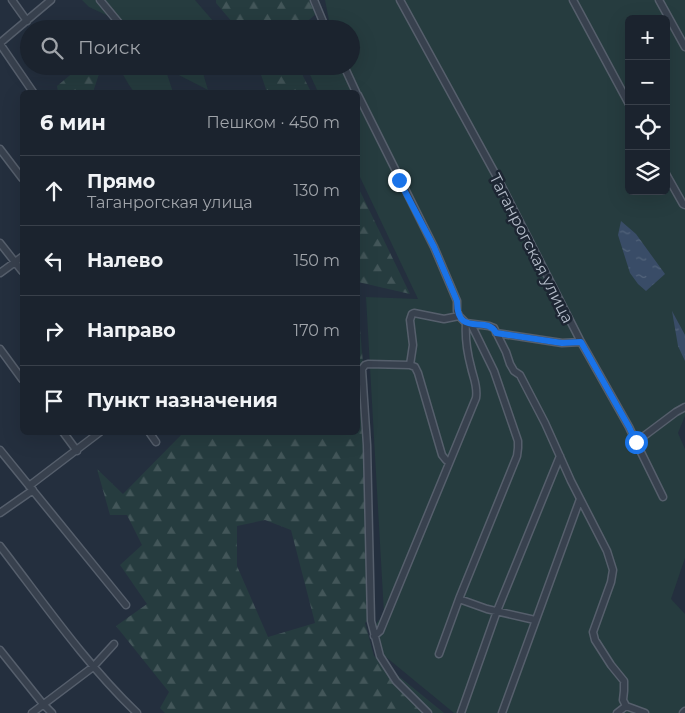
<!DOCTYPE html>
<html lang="ru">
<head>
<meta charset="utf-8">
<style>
  body { margin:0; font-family:Montserrat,sans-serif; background:#242b36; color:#f1f3f6 }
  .controls { position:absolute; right:15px; top:15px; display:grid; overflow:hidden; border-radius:8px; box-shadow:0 5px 20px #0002 }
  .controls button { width:45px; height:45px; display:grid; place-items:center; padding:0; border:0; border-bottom:1px solid #39404a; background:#1b232e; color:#f1f3f6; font:25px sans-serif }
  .stop { position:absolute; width:15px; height:15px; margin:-11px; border:4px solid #1a73e8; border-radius:50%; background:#fff }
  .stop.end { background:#1a73e8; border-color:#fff; box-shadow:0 1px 5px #0008 }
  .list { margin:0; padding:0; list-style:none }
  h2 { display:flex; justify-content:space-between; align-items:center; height:65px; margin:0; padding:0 20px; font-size:21px }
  h2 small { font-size:16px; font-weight:400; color:#a0a4aa }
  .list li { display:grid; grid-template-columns:32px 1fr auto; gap:15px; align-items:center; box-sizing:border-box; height:70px; padding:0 20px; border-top:1px solid #39404a }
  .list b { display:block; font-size:19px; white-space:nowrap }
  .list p { margin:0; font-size:16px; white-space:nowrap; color:#a0a4aa }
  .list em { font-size:16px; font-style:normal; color:#a0a4aa }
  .icon { flex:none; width:28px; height:28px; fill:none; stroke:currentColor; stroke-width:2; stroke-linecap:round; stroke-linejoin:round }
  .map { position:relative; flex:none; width:685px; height:713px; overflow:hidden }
  .search { position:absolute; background:#1b232e; box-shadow:0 5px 20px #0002; left:20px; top:20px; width:340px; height:55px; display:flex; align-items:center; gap:12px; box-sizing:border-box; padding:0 18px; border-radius:28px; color:#a0a4aa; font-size:19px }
  .panel { position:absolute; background:#1b232e; box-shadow:0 5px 20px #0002; left:20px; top:90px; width:340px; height:345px; border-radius:8px }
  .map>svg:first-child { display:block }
</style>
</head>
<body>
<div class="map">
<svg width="685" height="713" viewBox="0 0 685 713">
  <defs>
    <pattern id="forest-firs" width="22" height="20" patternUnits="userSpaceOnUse" patternTransform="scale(1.25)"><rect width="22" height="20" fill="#263c3f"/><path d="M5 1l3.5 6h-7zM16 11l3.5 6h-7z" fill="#435659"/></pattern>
    <pattern id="water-ripples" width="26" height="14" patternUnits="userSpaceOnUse" patternTransform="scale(1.25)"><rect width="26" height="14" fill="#394c67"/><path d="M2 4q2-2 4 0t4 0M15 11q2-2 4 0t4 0" fill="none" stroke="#53647b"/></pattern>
  </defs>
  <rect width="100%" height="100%" fill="#242f3e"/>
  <!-- green -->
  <path fill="#263c3f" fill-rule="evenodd" d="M82,0H195L220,29H116L119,21L89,7Z
    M325,0H685V416L678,433L685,449V558L671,599L685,614V713H454L381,653L373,627L384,614L366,297L418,299L358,173V92H318L306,66H351V29H315L329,20ZM629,19H666V191H629Z
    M118,66H201L208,90L165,68L173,92H134L129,85Z"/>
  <!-- forest -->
  <path fill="url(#forest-firs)" fill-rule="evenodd" d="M216,0H310L316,14L298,29H238L216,3Z
    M81,66H92L100,71L93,92H58L57,86Z
    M258,66H298L311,92H267Z
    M358,187L410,294L358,282Z
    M358,306L369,432L374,613L365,623L374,656L444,713H165L160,708L169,692L116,626L147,604L120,565L142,545L127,515H110L97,469L123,494L183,433L358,432ZM265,520L291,530L315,623L268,637L237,566V526Z"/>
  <!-- water -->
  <path fill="url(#water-ripples)" d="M621,221L636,234L665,274L646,291L638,284L630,273L618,235Z
    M672,311L685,335V361L678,346Z"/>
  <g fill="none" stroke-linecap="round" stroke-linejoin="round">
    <defs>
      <path id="minor" d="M12,0L27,21
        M100,0L124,29
        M314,0L326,29
        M400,0L497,177L581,342L629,427L636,442L676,412L685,407
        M573,0L629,104
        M659,0L685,47
        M0,43L51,0
        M0,44L33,92
        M344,66L356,92
        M358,95L434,247L457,301V311L459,316L466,323L489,326L494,328L506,352L510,364L514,371L520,375L545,423L571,481L607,551L613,570L611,582L593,632L595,640L611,665L624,681V691L623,700L626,706L645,713
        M0,149L22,178
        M666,174L683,204L685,205
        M0,243L22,271
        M0,273L22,257
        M496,333L562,343L581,342
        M0,349L22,379
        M410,365L413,345L410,320L412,314L414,313L444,319L459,316
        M63,432L77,451
        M149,432L156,442
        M636,442L663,497
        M0,450L126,605
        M29,486L100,432
        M0,513L33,490
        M0,546C44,603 85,663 137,713
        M459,599L487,609L535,620
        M374,636L380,631L476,398C478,386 473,377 471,367C467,352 465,338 466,323
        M0,650L43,704L52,713
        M439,654L459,599L517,456L518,448V441L494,371L471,324
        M32,713L93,667L114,644
        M428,713L396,681L380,656L371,621L367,445L362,369L365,365L368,364L410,365L415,367L418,373L442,455L446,460L449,462
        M461,713L497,611L560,456
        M502,713L580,499
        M617,713L626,706
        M683,713L685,711"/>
    </defs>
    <!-- minor casing -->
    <use href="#minor" stroke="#565f6c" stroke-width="9"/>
    <!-- minor -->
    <use href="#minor" stroke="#38414e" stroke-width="6"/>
  </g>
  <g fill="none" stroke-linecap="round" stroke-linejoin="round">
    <!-- route -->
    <path stroke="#1a73e8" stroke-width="6" d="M399,180L434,247L457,301C457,339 487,314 496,333L562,343L581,342L629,427L636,442"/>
  </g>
  <g text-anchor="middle" stroke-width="5" stroke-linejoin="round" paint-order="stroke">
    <!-- street labels -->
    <g font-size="16" fill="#b4bcc9" stroke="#1d2633">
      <text transform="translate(532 248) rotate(63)" y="6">Таганрогская улица</text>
    </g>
  </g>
</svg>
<div class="controls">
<button>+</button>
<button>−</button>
<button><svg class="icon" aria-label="locate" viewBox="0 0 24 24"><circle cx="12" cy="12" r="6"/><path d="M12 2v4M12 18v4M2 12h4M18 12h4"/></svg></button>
<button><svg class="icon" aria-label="layers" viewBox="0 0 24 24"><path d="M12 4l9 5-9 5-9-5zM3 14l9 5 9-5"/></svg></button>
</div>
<div class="stop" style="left:636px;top:442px"></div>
<div class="stop end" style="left:399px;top:180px"></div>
<div class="search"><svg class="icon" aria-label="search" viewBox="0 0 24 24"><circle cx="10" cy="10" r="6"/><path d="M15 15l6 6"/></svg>Поиск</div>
<section class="panel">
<h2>6 мин<small>Пешком · 450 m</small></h2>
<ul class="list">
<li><svg class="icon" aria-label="ahead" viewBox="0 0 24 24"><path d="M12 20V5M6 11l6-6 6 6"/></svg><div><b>Прямо</b><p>Таганрогская улица</p></div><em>130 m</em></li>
<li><svg class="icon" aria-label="left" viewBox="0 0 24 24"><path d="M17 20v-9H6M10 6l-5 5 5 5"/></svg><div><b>Налево</b></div><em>150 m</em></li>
<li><svg class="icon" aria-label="right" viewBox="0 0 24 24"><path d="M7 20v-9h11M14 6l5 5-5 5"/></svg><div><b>Направо</b></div><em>170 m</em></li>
<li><svg class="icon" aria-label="arrive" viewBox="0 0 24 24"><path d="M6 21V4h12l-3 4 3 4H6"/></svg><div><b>Пункт назначения</b></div></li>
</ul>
</section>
</div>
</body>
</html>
